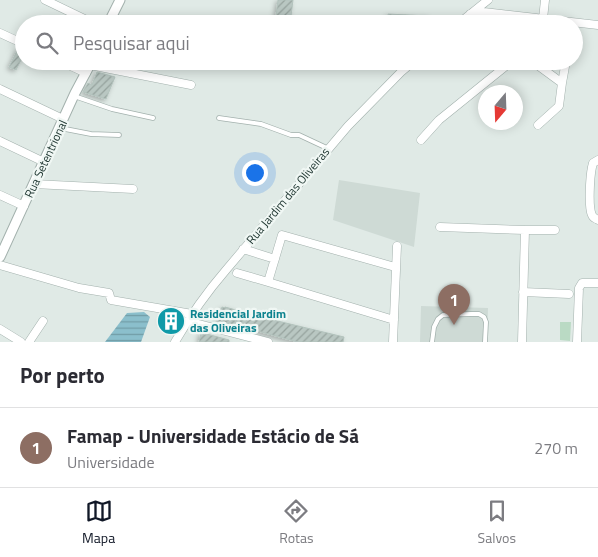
<!DOCTYPE html>
<html lang="pt">
<head>
<meta charset="utf-8">
<style>
  body { margin:0; font-family:"Titillium Web",sans-serif; background:#f2f2f3; color:#2b2b33 }
  .compass { position:absolute; left:478px; top:85px; width:45px; height:45px; border-radius:50%; background:#fff; box-shadow:0 2px 12px #0003; rotate:199deg }
  .you { position:absolute; left:254px; top:172px; width:18px; height:18px; margin:-12px; border:4px solid #fff; border-radius:50%; background:#1a73e8; box-shadow:0 0 0 8px #1a73e833 }
  .badge { display:grid; place-items:center; width:32px; height:32px; border-radius:50%; background:#111827; color:#fff; font-size:16px; font-weight:700 }
  .pin { position:absolute; translate:-50% -41px; filter:drop-shadow(0 1px 2px #0008) }
  .pin::after { content:''; position:absolute; top:26px; width:18px; height:15px; background:inherit; clip-path:polygon(0 0,100% 0,50% 100%) }
  .list { margin:0; padding:0; list-style:none }
  h2 { display:flex; justify-content:space-between; align-items:center; height:65px; margin:0; padding:0 20px; font-size:21px }
  h2 small { font-size:16px; font-weight:400; color:#7c7c81 }
  .list li { display:grid; grid-template-columns:32px 1fr auto; gap:15px; align-items:center; box-sizing:border-box; height:80px; padding:0 20px; border-top:1px solid #e1e1e2 }
  .list b { display:block; font-size:19px; white-space:nowrap }
  .list p { margin:0; font-size:16px; white-space:nowrap; color:#7c7c81 }
  .list em { font-size:16px; font-style:normal; color:#7c7c81 }
  .icon { flex:none; width:28px; height:28px; fill:none; stroke:currentColor; stroke-width:2; stroke-linecap:round; stroke-linejoin:round }
  .map { position:relative; flex:none; width:598px; height:342px; overflow:hidden }
  .search { position:absolute; background:#fff; box-shadow:0 2px 12px #0003; left:15px; right:15px; top:15px; height:55px; display:flex; align-items:center; gap:12px; box-sizing:border-box; padding:0 18px; border-radius:28px; color:#7c7c81; font-size:19px }
  .sheet { height:145px; background:#fff }
  nav { display:flex; justify-content:space-around; align-items:center; box-sizing:border-box; height:70px; border-top:1px solid #e1e1e2; background:#fff; font-size:14px; color:#7c7c81 }
  nav a { display:grid; justify-items:center; gap:2px }
  nav .on { color:#111827 }
  .map>svg:first-child { display:block }
</style>
</head>
<body>
<div class="map">
<svg width="598" height="342" viewBox="0 0 598 342">
  <defs>
    <pattern id="water-rules" width="6" height="5" patternUnits="userSpaceOnUse" patternTransform="scale(1.25)"><rect width="6" height="5" fill="#8bbfcc"/><path d="M0 2.5h6" fill="none" stroke="#719ca6"/></pattern>
    <pattern id="building-hatch" width="6" height="6" patternUnits="userSpaceOnUse" patternTransform="scale(1.25)"><rect width="6" height="6" fill="#b9c7c2"/><path d="M-1 1l2-2M0 6l6-6M5 7l2-2" fill="none" stroke="#96a39e"/></pattern>
    <filter id="shadow"><feDropShadow dx="-2" dy="2" stdDeviation="2.5" flood-color="#0004"/></filter>
  </defs>
  <rect width="100%" height="100%" fill="#e0eae6"/>
  <!-- built -->
  <path fill="#cedad5" d="M339,180L420,193L414,247L333,220Z
    M421,306L488,308L487,342H420Z"/>
  <!-- park -->
  <path fill="#badac4" d="M560,322H571L570,341L560,340Z"/>
  <!-- water -->
  <path fill="url(#water-rules)" d="M144,312L150,317L141,342H105L127,313Z"/>
  <!-- building -->
  <path fill="url(#building-hatch)" stroke="#b3c3bd" filter="url(#shadow)" d="M278,0H293L290,24H275Z
    M388,14L430,16V24H389Z
    M18,49L24,51V54L16,70L9,67Z
    M97,72L115,77L106,99L83,92L88,83L92,85Z
    M222,307L225,308V307L236,310V311L344,337L343,342H298L232,324V325L221,322L218,321Z
    M165,315L170,316L181,321L177,328L161,321Z
    M201,333H203L229,340V342H199Z"/>
  <g fill="none" stroke-linecap="round" stroke-linejoin="round">
    <defs>
      <path id="service" d="M74,96L112,109L153,118
        M219,118L261,124L291,135H299L329,149
        M60,128L91,134L119,135
        M432,342L434,327L438,319L443,315L471,314H479L484,317L486,322L485,342"/>
      <path id="minor" d="M45,0L95,24
        M475,11L598,25
        M470,14L482,24
        M543,19L545,0
        M458,24L488,0
        M0,33L24,44
        M60,61L86,73
        M532,61L562,83L566,61
        M90,65L191,85
        M0,89L63,119
        M538,125L559,106L562,83
        M421,140L439,120L512,61
        M0,141L44,162
        M598,160L593,163L592,167C590,177 588,207 592,215C593,218 595,218 598,220
        M34,184L133,189
        M0,195L24,206
        M440,227L525,230H555
        M243,249L275,259
        M0,265L79,288L109,293L111,300L192,314
        M237,273L268,282
        M523,292L569,294
        M394,320L268,282L282,235L395,267
        M187,321L268,342
        M0,329L21,342
        M29,342L43,321
        M175,342C190,316 207,292 226,270L348,126L401,72L414,61
        M393,342L397,246
        M522,342L525,230
        M577,342L579,288L582,283H598"/>
      <path id="tertiary" d="M108,24L120,0
        M0,257L75,93L92,61"/>
    </defs>
    <!-- service casing -->
    <use href="#service" stroke="#a3b1ad" stroke-width="5.5"/>
    <!-- minor casing -->
    <use href="#minor" stroke="#a3b1ad" stroke-width="9"/>
    <!-- tertiary casing -->
    <use href="#tertiary" stroke="#a3b1ad" stroke-width="11"/>
    <!-- service -->
    <use href="#service" stroke="#fff" stroke-width="4"/>
    <!-- minor -->
    <use href="#minor" stroke="#fff" stroke-width="8"/>
    <!-- tertiary -->
    <use href="#tertiary" stroke="#fff" stroke-width="9"/>
  </g>
  <!-- icons -->
  <defs>
    <symbol id="building-disc" viewBox="-11 -11 22 22"><circle r="9.5" fill="#0f9aa8" stroke="#f0f7f4"/><path d="M-4-6H4V6H1V3H-1V6H-4ZM-2.5-4.3h1.7v1.8h-1.7ZM.8-4.3h1.7v1.8H.8ZM-2.5-1h1.7V.8h-1.7ZM.8-1h1.7V.8H.8Z" fill="#fff"/></symbol>
  </defs>
  <g fill-rule="evenodd">
    <use href="#building-disc" x="155" y="305" width="32" height="32"/>
  </g>
  <g text-anchor="middle" stroke-width="4.5" stroke-linejoin="round" paint-order="stroke">
    <!-- street labels -->
    <g font-size="12" fill="#223934" stroke="#f0f7f4">
      <text transform="translate(46 159) rotate(-65)" y="4">Rua Setentrional</text>
      <text transform="translate(288 196) rotate(-50)" y="4">Rua Jardim das Oliveiras</text>
    </g>
    <!-- culture labels -->
    <g font-size="12" font-weight="bold" fill="#0d838f" stroke="#f0f7f4" text-anchor="start">
      <text x="190" y="318">Residencial Jardim<tspan x="190" dy="14">das Oliveiras</tspan></text>
    </g>
  </g>
</svg>
<svg class="compass" viewBox="-18 -18 36 36"><path d="M0-13l5 13h-10z" fill="#e53935"/><path d="M0 13l5-13h-10z" fill="#7c7c81"/></svg>
<div class="you"></div>
<div class="pin badge" style="left:454px;top:325px;background:#8d6e63">1</div>
<div class="search"><svg class="icon" aria-label="search" viewBox="0 0 24 24"><circle cx="10" cy="10" r="6"/><path d="M15 15l6 6"/></svg>Pesquisar aqui</div>
</div>
<section class="sheet">
<h2>Por perto<small></small></h2>
<ul class="list">
<li><span class="badge" style="background:#8d6e63">1</span><div><b>Famap - Universidade Estácio de Sá</b><p>Universidade</p></div><em>270 m</em></li>
</ul>
</section>
<nav>
<a class="on"><svg class="icon" aria-label="map" viewBox="0 0 24 24"><path d="M3 6l6-2 6 2 6-2v14l-6 2-6-2-6 2zM9 4v14M15 6v14"/></svg>Mapa</a>
<a><svg class="icon" aria-label="directions" viewBox="0 0 24 24"><path d="M12 3l9 9-9 9-9-9zM9 14v-3h6M13 9l2 2-2 2"/></svg>Rotas</a>
<a><svg class="icon" aria-label="saved" viewBox="0 0 24 24"><path d="M7 4h10v16l-5-4-5 4z"/></svg>Salvos</a>
</nav>
</body>
</html>
